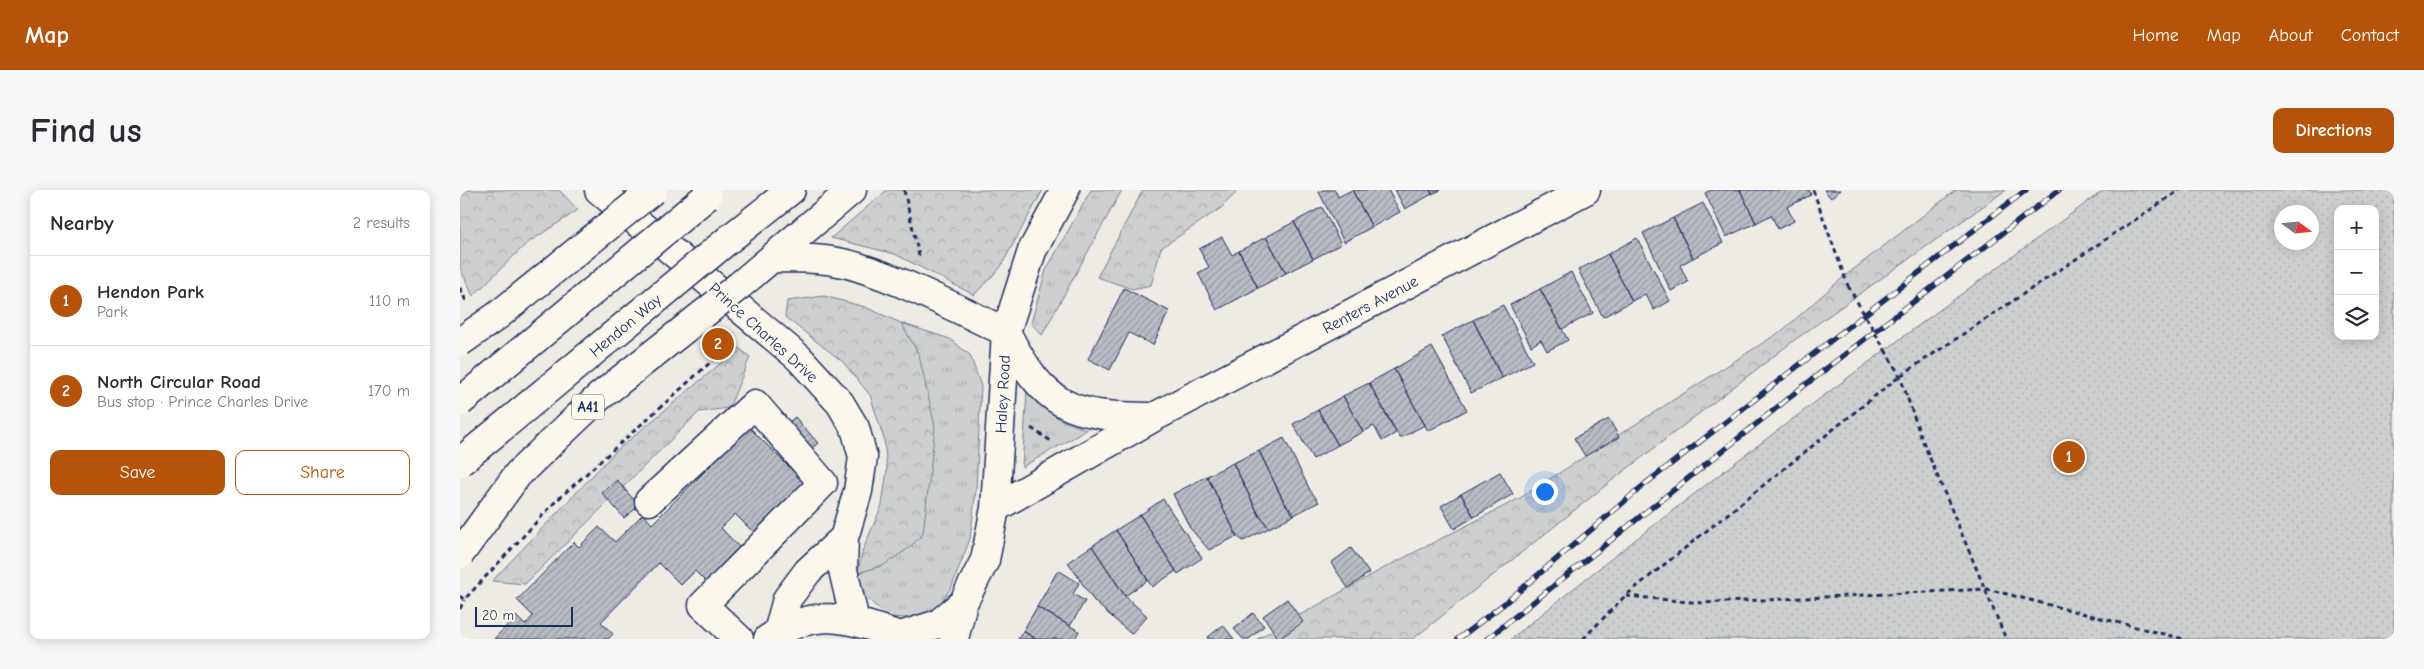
<!DOCTYPE html>
<html lang="en">
<head>
<meta charset="utf-8">
<style>
  body { margin:0; font-family:"Comic Neue",sans-serif; background:#f7f7f7; color:#2b2b33 }
  .controls { position:absolute; right:15px; top:15px; display:grid; overflow:hidden; border-radius:10px; box-shadow:0 2px 12px #0003 }
  .controls button { width:45px; height:45px; display:grid; place-items:center; padding:0; border:0; border-bottom:1px solid #e1e1e2; background:#fff; color:#2b2b33; font:25px sans-serif }
  .compass { position:absolute; left:1814px; top:15px; width:45px; height:45px; border-radius:50%; background:#fff; box-shadow:0 2px 12px #0003; rotate:105deg }
  .scale { position:absolute; left:15px; bottom:12px; width:98px; box-sizing:border-box; padding-left:5px; border:2px solid #1b2f5e; border-top:0; font-size:14px; line-height:18px; white-space:nowrap; color:#1b2f5e; -webkit-text-stroke:4px #fbf7ec; paint-order:stroke }
  .you { position:absolute; left:1084px; top:301px; width:18px; height:18px; margin:-12px; border:4px solid #fff; border-radius:50%; background:#1a73e8; box-shadow:0 0 0 8px #1a73e833 }
  .badge { display:grid; place-items:center; width:32px; height:32px; border-radius:50%; background:#b45309; color:#fff; font-size:16px; font-weight:700 }
  .pin { position:absolute; translate:-50% -50%; border:2px solid #fff; box-shadow:0 1px 5px #0006 }
  .list { margin:0; padding:0; list-style:none }
  h2 { display:flex; justify-content:space-between; align-items:center; height:65px; margin:0; padding:0 20px; font-size:21px }
  h2 small { font-size:16px; font-weight:400; color:#7c7c81 }
  .list li { display:grid; grid-template-columns:32px 1fr auto; gap:15px; align-items:center; box-sizing:border-box; height:90px; padding:0 20px; border-top:1px solid #e1e1e2 }
  .list b { display:block; font-size:19px; white-space:nowrap }
  .list p { margin:0; font-size:16px; white-space:nowrap; color:#7c7c81 }
  .list em { font-size:16px; font-style:normal; color:#7c7c81 }
  .actions { display:flex; gap:10px; padding:15px 20px }
  .actions a { flex:1; padding:11px 0; border:1px solid #b45309; border-radius:10px; text-align:center; font-size:18px; color:#b45309 }
  .actions .main { background:#b45309; color:#fff }
  .icon { flex:none; width:28px; height:28px; fill:none; stroke:currentColor; stroke-width:2; stroke-linecap:round; stroke-linejoin:round }
  .map { position:relative; flex:none; width:1934px; height:449px; overflow:hidden; border-radius:10px }
  header { display:flex; align-items:center; gap:30px; box-sizing:border-box; height:70px; padding:0 25px; background:#b45309; color:#fff }
  header strong { font-size:24px }
  nav { display:flex; gap:28px; margin-inline-start:auto; font-size:18px }
  .intro { display:flex; align-items:center; justify-content:space-between; box-sizing:border-box; height:120px; padding:0 30px }
  h1 { margin:0; font-size:35px }
  .button { padding:12px 22px; border-radius:10px; background:#b45309; color:#fff; font-size:18px; font-weight:700 }
  main { display:flex; gap:30px; padding:0 30px }
  aside { flex:1; background:#fff; border-radius:10px; box-shadow:0 2px 12px #0003 }
  .map>svg:first-child { display:block }
</style>
</head>
<body>
<header>
<strong>Map</strong>
<nav><a>Home</a><a>Map</a><a>About</a><a>Contact</a></nav>
</header>
<div class="intro"><h1>Find us</h1><a class="button">Directions</a></div>
<main>
<aside>
<h2>Nearby<small>2 results</small></h2>
<ul class="list">
<li><span class="badge">1</span><div><b>Hendon Park</b><p>Park</p></div><em>110 m</em></li>
<li><span class="badge">2</span><div><b>North Circular Road</b><p>Bus stop · Prince Charles Drive</p></div><em>170 m</em></li>
</ul>
<div class="actions"><a class="main">Save</a><a>Share</a></div>
</aside>
<div class="map">
<svg width="1934" height="449" viewBox="0 0 1934 449">
  <defs>
    <pattern id="grass-tufts" width="24" height="20" patternUnits="userSpaceOnUse" patternTransform="scale(1.25)"><rect width="24" height="20" fill="#cecfcf"/><path d="M3 7l-1-3M5 7V3M7 7l1-3M15 17l-1-3M17 17v-4M19 17l1-3" fill="none" stroke="#b0b2b4"/></pattern>
    <pattern id="forest-crowns" width="20" height="18" patternUnits="userSpaceOnUse" patternTransform="scale(1.25)"><rect width="20" height="18" fill="#cecfcf"/><path d="M2 6a3 3 0 1 1 6 0M12 15a3 3 0 1 1 6 0" fill="none" stroke="#b0b2b4"/></pattern>
    <pattern id="park-dots" width="8" height="8" patternUnits="userSpaceOnUse" patternTransform="scale(1.25)"><rect width="8" height="8" fill="#cecfcf"/><path d="M2 2h.1M6 6h.1" fill="none" stroke="#b0b2b4" stroke-width="1.8" stroke-linecap="round"/></pattern>
    <pattern id="building-hatch" width="6" height="6" patternUnits="userSpaceOnUse" patternTransform="scale(1.25)"><rect width="6" height="6" fill="#b9bcc3"/><path d="M-1 1l2-2M0 6l6-6M5 7l2-2" fill="none" stroke="#9699a2"/></pattern>
  </defs>
  <rect width="100%" height="100%" fill="#eeebe4"/>
  <filter id="ink" filterUnits="userSpaceOnUse"><feTurbulence type="fractalNoise" baseFrequency=".02" numOctaves="2"/><feDisplacementMap in="SourceGraphic" scale="10" xChannelSelector="R" yChannelSelector="G"/><feConvolveMatrix kernelMatrix="1 2 1 2 8 2 1 2 1" color-interpolation-filters="sRGB"/></filter>
  <g filter="url(#ink)">
    <!-- grass -->
    <path fill="url(#grass-tufts)" stroke="#747f96" d="M631,0H662L582,145L571,133L586,80Z
      M441,133L490,149L510,165L521,196L516,300L510,349L492,396L481,413L468,423L449,428L429,427L404,406L398,383L424,375L459,165Z
      M567,202L599,229L627,240L562,277Z"/>
    <!-- forest -->
    <path fill="url(#forest-crowns)" stroke="#747f96" d="M0,0H99L118,20L66,54L13,106L0,78Z
      M427,0H583L540,78L514,105L435,64L371,48Z
      M683,0H779L761,18L701,58L691,95L672,99L637,87Z
      M1496,0H1546L1336,149L1150,292L953,449H797L926,377L1060,308L1323,140L1381,89Z
      M364,106L405,117L441,133L459,165L475,237L463,344L449,358L424,375L398,383L402,362L422,315L427,280L424,249L410,205L383,172L325,127L327,111Z
      M279,158L290,167L269,218L239,222L65,394L32,391L155,262Z"/>
    <!-- park -->
    <path fill="url(#park-dots)" stroke="#747f96" fill-rule="evenodd" d="M1644,0H1934V449H1051C1243,292 1443,146 1644,0ZM1878,19H1915V146H1878ZM1822,22H1852V52H1822Z"/>
    <!-- building -->
    <path fill="url(#building-hatch)" stroke="#1b2f5e" d="M863,0H875L878,7L892,0L912,37L884,52L859,2Z
      M892,0H928L940,22L912,37Z
      M935,0H970L972,4L945,19Z
      M970,0H981L972,4Z
      M1251,0H1280L1296,33L1266,47L1245,3Z
      M1280,0H1349L1351,5L1327,17L1334,31L1318,39L1311,25L1296,33Z
      M1364,0H1380L1371,8Z
      M1243,13L1263,53L1233,68L1213,28Z
      M862,17L881,54L853,69L834,32Z
      M1213,28L1233,68L1220,75L1228,92L1211,101L1183,43Z
      M834,32L853,69L826,83L806,47Z
      M762,47L772,65L779,61L798,98L757,120L738,83L749,77L739,59Z
      M806,47L826,83L798,98L779,61Z
      M1177,48L1210,111L1194,120L1185,104L1172,111L1148,64Z
      M1148,64L1172,111L1143,127L1118,80Z
      M1111,82L1133,123L1102,139L1080,99Z
      M664,98L709,121L693,155L669,143L650,180L628,169Z
      M1080,99L1108,150L1087,161L1081,150L1071,156L1050,115Z
      M1043,115L1073,172L1042,188L1013,130Z
      M1013,130L1042,188L1011,203L982,146Z
      M972,157L1007,220L968,241L934,179Z
      M934,179L965,235L940,248L909,193Z
      M909,193L936,243L922,251L914,236L903,242L883,206Z
      M883,206L903,242L878,255L858,220Z
      M858,220L878,255L853,269L833,234Z
      M335,227L358,253L345,264L323,237Z
      M1149,229L1159,247L1125,266L1114,248Z
      M289,237L349,297L299,348L275,324L261,338L281,359L247,393L235,381L221,395L199,373L141,432L153,444L148,449H34L56,426L65,435L73,426L57,410L114,352L119,357L139,337L155,352L183,324L192,334Z
      M824,248L850,300L859,312L834,325L824,312L799,261Z
      M799,261L824,312L834,325L809,338L799,325L773,273Z
      M773,273L799,325L809,338L783,351L777,346L747,286Z
      M1040,282L1053,304L1014,327L1001,304Z
      M747,286L777,346L749,360L730,338L713,304Z
      M157,290L179,316L164,328L142,303Z
      M1001,304L1014,327L994,339L981,316Z
      M703,309L742,368L718,384L680,325Z
      M680,325L716,381L692,397L656,340Z
      M656,340L688,390L665,406L632,356Z
      M632,356L665,406L687,426L671,444L634,411L608,372Z
      M891,358L909,383L888,398L871,373Z
      M598,380L619,393L613,404L625,411L610,436L577,417Z
      M827,409L843,432L819,449L803,426Z
      M577,417L619,441L615,449H576L563,441Z
      M793,423L804,436L789,449H783L774,439Z
      M763,435L774,449H749L747,448Z
      M563,441L576,449H558Z"/>
    <g fill="none" stroke-linecap="round" stroke-linejoin="round">
      <defs>
        <path id="minor" d="M139,0L339,168L380,213L395,238L403,267L398,301L384,348L383,380L395,431
          M546,142C585,218 610,227 694,227
          M189,311L295,214L363,293L243,415L279,449
          M535,318L694,227L1126,0
          M318,442L327,409L348,381L384,348
          M440,446L478,434L503,413
          M308,449C356,415 389,429 440,446L444,449
          M494,449L503,413L525,370L535,318L546,142L572,61L605,0"/>
        <path id="highway" d="M268,50L331,0
          M314,68C341,68 371,68 398,77C449,93 497,119 546,142
          M280,95L392,0"/>
      </defs>
      <!-- minor casing -->
      <use href="#minor" stroke="#1b2f5e" stroke-width="31"/>
      <!-- highway casing -->
      <use href="#highway" stroke="#1b2f5e" stroke-width="31"/>
      <!-- path -->
      <path stroke="#1b2f5e" stroke-width="3" stroke-dasharray="5 4" stroke-linecap="butt" d="M444,0L459,66
        M1353,0L1388,96
        M0,98L6,111
        M1425,160L1440,186L1461,247L1546,449
        M571,238L591,251
        M0,406L4,410L96,311L273,152
        M1166,406L1242,413L1527,399L1723,449
        M0,419L4,410
        M1123,449L1165,406L1440,186L1720,0"/>
      <!-- minor -->
      <use href="#minor" stroke="#fbf7ec" stroke-width="28"/>
      <!-- highway -->
      <use href="#highway" stroke="#fbf7ec" stroke-width="28"/>
      <defs>
        <path id="rail" d="M998,449L1045,413L1185,294L1566,0
          M1027,449L1345,195L1599,0"/>
      </defs>
      <!-- rail casing -->
      <use href="#rail" stroke="#1b2f5e" stroke-width="5.5"/>
      <!-- rail -->
      <use href="#rail" stroke="#fbf7ec" stroke-width="4" stroke-dasharray="11" stroke-linecap="butt"/>
      <defs>
        <path id="highway-bridge" d="M0,152L37,126L193,0
          M0,212L247,6
          M0,272L268,50
          M0,364L58,284L139,207L280,95"/>
      </defs>
      <!-- highway-bridge casing -->
      <use href="#highway-bridge" stroke="#1b2f5e" stroke-width="31" stroke-linecap="butt"/>
      <!-- path-bridge -->
      <path stroke="#1b2f5e" stroke-width="3" stroke-dasharray="5 4" stroke-linecap="butt" d="M1388,96L1425,160"/>
      <!-- highway-bridge -->
      <use href="#highway-bridge" stroke="#fbf7ec" stroke-width="28"/>
    </g>
  </g>
  <g text-anchor="middle" stroke-width="4" stroke-linejoin="round" paint-order="stroke">
    <!-- shield labels -->
    <rect fill="#fbf7ec" stroke="#5e6b89" stroke-width="1" x="112" y="204.5" width="32" height="25" rx="4"/>
    <g font-size="15" font-weight="bold" fill="#1b2f5e">
      <text x="128" y="222">A41</text>
    </g>
    <!-- street labels -->
    <g font-size="16" fill="#1b2f5e" stroke="#fbf7ec">
      <text transform="translate(910 114) rotate(-28)" y="6">Renters Avenue</text>
      <text transform="translate(165 135) rotate(-40)" y="6">Hendon Way</text>
      <text transform="translate(304 142) rotate(42)" y="6">Prince Charles Drive</text>
      <text transform="translate(542 204) rotate(-87)" y="6">Haley Road</text>
    </g>
  </g>
</svg>
<div class="controls">
<button>+</button>
<button>−</button>
<button><svg class="icon" aria-label="layers" viewBox="0 0 24 24"><path d="M12 4l9 5-9 5-9-5zM3 14l9 5 9-5"/></svg></button>
</div>
<svg class="compass" viewBox="-18 -18 36 36"><path d="M0-13l5 13h-10z" fill="#e53935"/><path d="M0 13l5-13h-10z" fill="#7c7c81"/></svg>
<div class="scale">20 m</div>
<div class="you"></div>
<div class="pin badge" style="left:1609px;top:267px">1</div>
<div class="pin badge" style="left:258px;top:154px">2</div>
</div>
</main>
</body>
</html>
